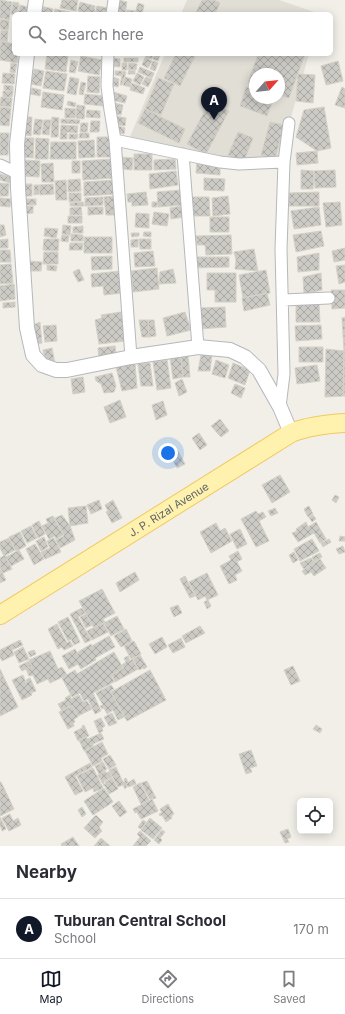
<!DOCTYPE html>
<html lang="en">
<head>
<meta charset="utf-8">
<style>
  body { margin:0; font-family:Inter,sans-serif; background:#f7f7f7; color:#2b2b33 }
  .controls { position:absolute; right:12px; bottom:12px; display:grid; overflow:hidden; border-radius:6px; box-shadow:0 2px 10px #0003 }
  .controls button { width:36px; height:36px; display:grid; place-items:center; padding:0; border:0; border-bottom:1px solid #e1e1e2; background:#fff; color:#2b2b33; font:20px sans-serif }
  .compass { position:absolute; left:249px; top:68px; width:36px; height:36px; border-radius:50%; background:#fff; box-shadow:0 2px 10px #0003; rotate:63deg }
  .you { position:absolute; left:168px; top:453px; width:14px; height:14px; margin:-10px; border:3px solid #fff; border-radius:50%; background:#1a73e8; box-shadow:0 0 0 6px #1a73e833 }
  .badge { display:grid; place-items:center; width:26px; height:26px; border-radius:50%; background:#111827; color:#fff; font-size:13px; font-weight:700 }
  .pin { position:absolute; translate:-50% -33px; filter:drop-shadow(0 1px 2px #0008) }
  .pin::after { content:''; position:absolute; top:21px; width:14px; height:12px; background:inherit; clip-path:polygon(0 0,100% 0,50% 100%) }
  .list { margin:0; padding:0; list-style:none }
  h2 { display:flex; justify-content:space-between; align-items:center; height:52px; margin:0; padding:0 16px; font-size:17px }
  h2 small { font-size:13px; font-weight:400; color:#7c7c81 }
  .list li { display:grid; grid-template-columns:26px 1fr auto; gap:12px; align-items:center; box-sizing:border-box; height:60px; padding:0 16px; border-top:1px solid #e1e1e2 }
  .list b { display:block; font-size:15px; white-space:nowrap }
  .list p { margin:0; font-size:13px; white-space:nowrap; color:#7c7c81 }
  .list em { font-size:13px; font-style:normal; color:#7c7c81 }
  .icon { flex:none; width:22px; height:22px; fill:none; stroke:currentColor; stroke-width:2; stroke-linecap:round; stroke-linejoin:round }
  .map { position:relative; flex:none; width:345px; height:846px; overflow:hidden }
  .search { position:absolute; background:#fff; box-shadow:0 2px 10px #0003; left:12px; right:12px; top:12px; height:44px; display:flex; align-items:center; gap:10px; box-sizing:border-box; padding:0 14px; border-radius:6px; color:#7c7c81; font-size:15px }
  .sheet { height:112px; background:#fff }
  nav { display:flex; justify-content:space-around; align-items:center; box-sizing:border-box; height:56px; border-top:1px solid #e1e1e2; background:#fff; font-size:11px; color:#7c7c81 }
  nav a { display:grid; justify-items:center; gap:2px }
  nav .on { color:#111827 }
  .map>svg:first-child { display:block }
</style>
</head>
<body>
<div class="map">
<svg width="345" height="846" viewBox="0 0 345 846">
  <defs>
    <pattern id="building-cross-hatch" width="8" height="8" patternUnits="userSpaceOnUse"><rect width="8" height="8" fill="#cccac5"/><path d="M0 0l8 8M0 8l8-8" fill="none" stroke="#a9a8a4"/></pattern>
  </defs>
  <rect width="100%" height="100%" fill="#f1efe8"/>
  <!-- education -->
  <path fill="#e1ded6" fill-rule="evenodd" d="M187,0H279L320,14H181Z
    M165,54H309L279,159L238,161L129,139ZM255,74H279V98H255Z"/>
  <!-- building -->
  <path fill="url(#building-cross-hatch)" stroke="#d6d1c6" d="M0,0L12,2L9,20L0,18Z
    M62,0H78L76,11L60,8Z
    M118,0L127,2L125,13L115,11Z
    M202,0H214L220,3L215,14H195Z
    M13,2L19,3L17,14H14V15L11,14Z
    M80,2L95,6L94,14L78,11Z
    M138,3L144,5L142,14H135Z
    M20,5L28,7L27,14H18Z
    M40,6L53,9L52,14H38Z
    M97,6L108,8L106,14H95Z
    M55,9L75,13V14H54Z
    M127,10L135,11L134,14H126Z
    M0,19L9,21L8,30L0,29Z
    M1,30L8,31L7,42L0,41Z
    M0,41L14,44V54H18L17,63L0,60Z
    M47,54L68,55L66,72L45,69Z
    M147,54L153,55L152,59L145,58Z
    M155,54H160L158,61L153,59Z
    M176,54H196L180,86L164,78Z
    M258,54H305L289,98L279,95V74H255V86L248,83Z
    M81,56L102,60L99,75L78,71Z
    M112,58L120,59V67L111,66Z
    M124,58H138V62H124Z
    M145,58L152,61L148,68L142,65Z
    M71,60L78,62L75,73L69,72Z
    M153,61L158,63L155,71L150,69Z
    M338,61L343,81L326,85L321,66Z
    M11,63L17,64L15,73L10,72Z
    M122,63H127V70H122Z
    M129,63L137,64L136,70L128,69Z
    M140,67L154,73L152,78L138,72Z
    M34,69L44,71L41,86L31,84Z
    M129,70L135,71V74H128Z
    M46,71L67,74L64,91L43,88Z
    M115,71H122V76L115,75Z
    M123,71L126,72L122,85H120Z
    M3,73L15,74L14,84L2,83Z
    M137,73L144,77L140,85L133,81Z
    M298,74L315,75L313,103L296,101Z
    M88,76L100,77L99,93L87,92Z
    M70,77L79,79L76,95L67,93Z
    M113,77L119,79L118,87L111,85Z
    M125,77L132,79L130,87L123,85Z
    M146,77L152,79L148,87L142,84Z
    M158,78L174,84L161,115L145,109Z
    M81,82L86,83L83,95L79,94Z
    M132,83L145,88L143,94L130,90Z
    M4,85L13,86V91L4,90Z
    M246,87L255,91V98H274L267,116L240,106Z
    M342,87L345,89V108L335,105Z
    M32,88L41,90L40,96L30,94Z
    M3,91H13L12,97H3Z
    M43,92L64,95L62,110L41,107Z
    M113,92L127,96L125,103L112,100Z
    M85,94L104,96L103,106L84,104Z
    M1,97L12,98L11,107L0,106Z
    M68,101L76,103L75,107L67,105Z
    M210,101L229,111L206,154L187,144Z
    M114,103L123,105L121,115L112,113Z
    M77,105L85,106L84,119L76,118Z
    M0,107L11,108L9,126L0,125Z
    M324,107L331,148L317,151L296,137L304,110Z
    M65,108L76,109L75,118H65Z
    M145,109L185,129L179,143L138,123Z
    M87,110L100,111V118L86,117Z
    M116,116L126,118L125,126L114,124Z
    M26,117H32L31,136L25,135Z
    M52,117L59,118L58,137H51Z
    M35,119L43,120L40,135L33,134Z
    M61,119L80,120L79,124L61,123Z
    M44,120H51L49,135L42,134Z
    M91,121H100L99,132H90Z
    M270,122L284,125L275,159L261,155Z
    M81,123H88L87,132H80Z
    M61,125L78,126L77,133L67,132V139H60Z
    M118,126L125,128L124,134L116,132Z
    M238,132L253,138L244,161L228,155Z
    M0,133H9L8,155H0Z
    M80,133H89V138H79Z
    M69,134H78L77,139H69Z
    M97,137H112V157H97Z
    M25,138H34L33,158L24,157Z
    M36,138L49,139L48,159H35Z
    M94,140L95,157L79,158L78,141Z
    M51,142H76V159H50Z
    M317,151L318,163L297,165L296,153Z
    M134,154H152V170H134Z
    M121,157L133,158L132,170L120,169Z
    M112,159L113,178L83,180L82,161Z
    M175,159L176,169L154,170V160Z
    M24,160L40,161L39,177L23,176Z
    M72,161H80V173H72Z
    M197,161L220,163V175L196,173Z
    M53,163L54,182H42L41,164Z
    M301,170L314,171L313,189H301Z
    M335,170L336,187L315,188L314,171Z
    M176,171L178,185L150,189L149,174Z
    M0,174L11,177L10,183L0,180Z
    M204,178L225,179L224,191L204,190Z
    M80,179L81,191L68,192V180Z
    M66,180L67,200H56L55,181Z
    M115,180L116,194L84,196V182Z
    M0,183L9,184L8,196H0Z
    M24,184H32V196H24Z
    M53,184L54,194L40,195L39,185Z
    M34,185H39V194L34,195Z
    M181,190L182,205L158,207L157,192Z
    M146,192L148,205L132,206V202H128L127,194Z
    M319,192V206H289V193Z
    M69,193H81V201L69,202Z
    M116,196L117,215H106L104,197Z
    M228,196L230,214L213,216L212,198Z
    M103,197V205L85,206V198Z
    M190,197H209L210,216H190Z
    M0,198L11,199L10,207L0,206Z
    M25,199H36V205H25Z
    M83,202L84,206H70V203Z
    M152,202H157V207H152Z
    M340,202L342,225L326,227L323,203Z
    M33,206V213L25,214L24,207Z
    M182,206L184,217L171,219L170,208Z
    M81,207L82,215H70V208Z
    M88,207H103V214L88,215Z
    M319,207L321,225L294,229L291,211Z
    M154,212L169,214L167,226L152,224Z
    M136,213L149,214V228L135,227Z
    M68,216H82V223H68Z
    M210,217H229V232H210Z
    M0,225H4L6,235L0,237Z
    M63,225L71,226L70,235L62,234Z
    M83,226V233H73V227Z
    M45,228L58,229L56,238L44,236Z
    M321,231L324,246L296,252L293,235Z
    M144,232H151V237L143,236Z
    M131,233H139V236L132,237Z
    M71,234L83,235V241H71Z
    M62,235L69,236L68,242L61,241Z
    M231,235L232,254L206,255L205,245H197L196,236Z
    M84,237H112V253H84Z
    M8,239V248H0V240Z
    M44,239H59L58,251L43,250Z
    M138,239V247H131V240Z
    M139,239H151V249H140Z
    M70,243H83L82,250H69Z
    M345,248V260L334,262L332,251Z
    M254,249L258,271L235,269L236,260L234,252Z
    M0,250H10L11,262H0Z
    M153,251L155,266L135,267L134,253Z
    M44,252H58V264H43Z
    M319,253V270L298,272L297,257Z
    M112,256V269L92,270L91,257Z
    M194,257H229V267L194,268Z
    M29,261L42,262L41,271H28Z
    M11,264L13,283L0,284V265Z
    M47,265L57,266L56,271L47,270Z
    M345,265V282L339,284L336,266Z
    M157,268L159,289L133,292L131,271Z
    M79,269L84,280L78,282L73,272Z
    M173,269L176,283L159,284L160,272Z
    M266,270L270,293L243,298L239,275Z
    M121,271L123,293L104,295L103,286L92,287L91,274Z
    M207,273H236V302H215V290H207Z
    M321,273L322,290L304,294L303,277Z
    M14,284L15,299L0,301V286Z
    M331,290H345V308L332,309Z
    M267,293L270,305L244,311L242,298Z
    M15,302V307L3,308V303Z
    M296,303H319L320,322H296Z
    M225,307L226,327L200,329L199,308Z
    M121,312L126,341L99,344L95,320L102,318L101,315Z
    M185,312L191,330L167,336L163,318Z
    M345,317V351H344L342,318Z
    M139,320H148L149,337H142Z
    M148,320H154L156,336L149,337Z
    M40,322L42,343L33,344L31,326Z
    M56,325L57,341L45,342L43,326Z
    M321,325L322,339L296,341L295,326Z
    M115,346L117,359L99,360L98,348Z
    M299,347H323V362H299Z
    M52,348L55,364L46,363L43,350Z
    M326,349L344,351L343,396L325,397Z
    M344,351H345V396H343Z
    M181,355H188L190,377H183Z
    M181,355L183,377L173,379L170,357Z
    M201,355H212L210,371H198Z
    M167,360L171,388L157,390L153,362Z
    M216,360L229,365L225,378L212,374Z
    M150,363L153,386H141L138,364Z
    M233,363L250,370L245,385L228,378Z
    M135,364L137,388L122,391L116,367Z
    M317,365L320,381L297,384L295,368Z
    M112,373L116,386L114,392L104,393L101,384L96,381L95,377Z
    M83,377L85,392L73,394L71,379Z
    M182,379L187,392L179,396L175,383Z
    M235,384L245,388L241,398L231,393Z
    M120,400L126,417L110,423L104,407Z
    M163,401L167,415L156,420L152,405Z
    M220,419L229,431L221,437L211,426Z
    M199,433L207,445L200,450L192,438Z
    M178,451L185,464L177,468L170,455Z
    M280,475L290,492L272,503L262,485Z
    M335,495L339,497L336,503L332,500Z
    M99,500L102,509L91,514L87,505Z
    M113,500L122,518L112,523L106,512L108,511L105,505Z
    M86,506L88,523L70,526L68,508Z
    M309,506L313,514L308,517L304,509Z
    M275,508L278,513L271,516L268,511Z
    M256,511L258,514L263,512L266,517L259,521L269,541L256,547L241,519Z
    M62,515L70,526L75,540L60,548L56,540L64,536L55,518Z
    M313,515L316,519L312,522L309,517Z
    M53,516L63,535L56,539L55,536L49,539L42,526L48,523L46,519Z
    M39,521L45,534L38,538L32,525Z
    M306,522L308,527L316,522L326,539L320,543L314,533L298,542L292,533L297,531L296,529Z
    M216,523L220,531L225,528L232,541L211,553L200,532Z
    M31,526L37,538L27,543L21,531Z
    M240,529L247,544L237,549L230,534Z
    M20,532L26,546L16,551L9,537Z
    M340,536L345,537V541H339Z
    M44,537L48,547L41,551L36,541Z
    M9,538L15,550L4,556L0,548V542Z
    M54,538L61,552L45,559L41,552L50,548L47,541Z
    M312,539L319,551L300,561L294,549Z
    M329,539L331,542L323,547L321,543Z
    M35,544L44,559L34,565L26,549Z
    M343,546L345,552L339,554L336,549Z
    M19,550L24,559L11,566L6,557Z
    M238,551L242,559L237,562L242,571L235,575L237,580L229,584L220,566L231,560L229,556Z
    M294,552L298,560L293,563L289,555Z
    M320,553L322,557L314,562L312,557Z
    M5,555L12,569L3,573L0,567V558Z
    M311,558L314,563L304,569L300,563Z
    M320,559L326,568L314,576L311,572L305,575L302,571Z
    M0,568L6,580L0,583Z
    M135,572L139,580L120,592L116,583Z
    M207,573L218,595L207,600L205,596L198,600L189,582Z
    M185,576L195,596L190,598L180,579Z
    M102,589L115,613L103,619L105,622L94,628L79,601Z
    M208,600L211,606L207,609L204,602Z
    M178,605L182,613L174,617L170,608Z
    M82,608L85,613L78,617L91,640L85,643L70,614Z
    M86,614L92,625L86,628L80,617Z
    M117,616L124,629L111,636L104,623Z
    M68,617L80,642L74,645L71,639L68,641L58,622Z
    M103,623L108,632L92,640L87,631Z
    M57,624L67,643L70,641L73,646L64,650L62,647L58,649L48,629Z
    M200,626L205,633L186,643L182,636Z
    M126,629L132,641L121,647L114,636Z
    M109,636L115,647L95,658L96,660L81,669L78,664L69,669L62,656L75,649L78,654L79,653L78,652L91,644L92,646Z
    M162,637L167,647L155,654L149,644Z
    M181,638L185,647L173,653L168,645Z
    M20,640L23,645L12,650L14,655L2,661L0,657V650Z
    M134,641L141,654L131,659L124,646Z
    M23,647L29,659L19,663L14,652Z
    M34,650L36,654L30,657L28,652Z
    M50,651L58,669L62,667L67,675L50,683L48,679L37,684L33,675L29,676L26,669L32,666L29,660Z
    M114,652L123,668L111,675L114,682L93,693L101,711L95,714L88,699L84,701L80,693L72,697L62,678L75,670L77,674Z
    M140,655L147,667L144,669L143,668L139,670L133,659Z
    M128,656L130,661L132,659L138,669L115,682L112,675L124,668L122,665L126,662L124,658Z
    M29,661L32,666L22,671L19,666Z
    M293,666L300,681L291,685L284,670Z
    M0,669L18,707L0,716Z
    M150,670L166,700L127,721L111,692Z
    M23,675L26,683L27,682L26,680L30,678L36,691L31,693L32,695L22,700L12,680Z
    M111,685L114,689L110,691L124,717L118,720L113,710L107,714L104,708L102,709L100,706L103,705L96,693Z
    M70,695L71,699L79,695L83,702L87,701L92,709L78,716L72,705L62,711L58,704L66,700L65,698Z
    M72,706L78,717L74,719L75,722L73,723L74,726L68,729L59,712Z
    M112,713L117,723L109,726L104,717Z
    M101,718L105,726L102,728L103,731L99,733L94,721Z
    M84,725L89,736L78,741L74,732L82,728V726Z
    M316,725L322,729L320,733L313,729Z
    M101,733L104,739L93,744V746L84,751L79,740L86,737L88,739Z
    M102,742L108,754L101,758L102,761L93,766L85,751Z
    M251,750L257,766L250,768L252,772L246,774L239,754Z
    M110,755L116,765L109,769L103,759Z
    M103,762L107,769L104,771L100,763Z
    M90,763L92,767L75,776L83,791L75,795L65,777Z
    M100,764L104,771L99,774L95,766Z
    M116,767L123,782L125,781L124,779L126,778L128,782V783L126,784L127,787L125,789L123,785L118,787L109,770Z
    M93,768L103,788L94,792L93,788L85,792L77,776Z
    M105,771L106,773L109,772L112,777L104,781V783L103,784L99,777H98V775Z
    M112,778L118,789L109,794L105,786H104L103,785L106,783L105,782Z
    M134,779L136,784L128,787L126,784Z
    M147,781L156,798L153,799V798L150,799L141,783Z
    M0,782H1L14,809L0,816Z
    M140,783L149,800L141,804L133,787Z
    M104,788L113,802L93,815L84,801Z
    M152,799L158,811L141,819L137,812L135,813L133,809Z
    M119,801L127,812L120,817L112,806Z
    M168,804L174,814L171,816L172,818L166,822L162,815L160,816L159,814L162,813L160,809Z
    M82,807L86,814L82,817L78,810Z
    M10,814L13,821L18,818L21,825L9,831L2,818Z
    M96,815L103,822L99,827L102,831L95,838L84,828Z
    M0,817L6,829L2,831L1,827H0Z
    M150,818L162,828L153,839L141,830Z
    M143,820L146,822L141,829L138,827Z
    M288,829L291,837L287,839L289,842L285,843L280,832Z
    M162,830L165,832L160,838L162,840L159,844L154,840Z
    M140,831L151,841L146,846H133L140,837L137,834Z
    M73,837L79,846H62L61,844Z
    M101,838L110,846H94Z"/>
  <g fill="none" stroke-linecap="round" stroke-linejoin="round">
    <defs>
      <path id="minor" d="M112,14L114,0
        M108,54L107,86L110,110L115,140L131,357
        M115,140L220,162L239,164L284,162
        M183,154L198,347
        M0,165L17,173
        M283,300L329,298
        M280,407L284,374L281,249L284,162L289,123"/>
      <path id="tertiary" d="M34,14L36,0
        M27,54L17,144L18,188L27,328L33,355L42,365L56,370H67L131,357L198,347L230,350L245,357L259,370L280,407L291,433"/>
      <g id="primary">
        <path id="s1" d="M0,615L291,433C308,426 327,424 345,423"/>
      </g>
    </defs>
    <!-- minor casing -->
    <use href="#minor" stroke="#b5b8bc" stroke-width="13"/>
    <!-- tertiary casing -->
    <use href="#tertiary" stroke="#b5b8bc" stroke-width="16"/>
    <!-- primary casing -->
    <use href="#primary" stroke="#f2c960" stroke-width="20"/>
    <!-- minor -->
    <use href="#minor" stroke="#fff" stroke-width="11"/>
    <!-- tertiary -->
    <use href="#tertiary" stroke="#fff" stroke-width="14"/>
    <!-- primary -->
    <use href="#primary" stroke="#fff2af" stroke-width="18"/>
  </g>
  <g text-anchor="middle" stroke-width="3" stroke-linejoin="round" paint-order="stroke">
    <!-- street labels -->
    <g font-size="11" fill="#5f6368" stroke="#fff">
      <text dy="4" stroke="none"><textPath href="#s1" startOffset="199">J. P. Rizal Avenue</textPath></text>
    </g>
  </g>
</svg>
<div class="controls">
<button><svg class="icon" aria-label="locate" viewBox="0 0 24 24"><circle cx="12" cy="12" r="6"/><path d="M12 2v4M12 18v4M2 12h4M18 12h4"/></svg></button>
</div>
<svg class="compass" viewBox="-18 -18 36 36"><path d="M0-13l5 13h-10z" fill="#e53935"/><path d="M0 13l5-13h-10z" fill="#7c7c81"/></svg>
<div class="you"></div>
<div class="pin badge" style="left:214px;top:120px">A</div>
<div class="search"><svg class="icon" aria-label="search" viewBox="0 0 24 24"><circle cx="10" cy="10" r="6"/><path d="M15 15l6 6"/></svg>Search here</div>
</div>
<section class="sheet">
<h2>Nearby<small></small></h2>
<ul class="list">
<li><span class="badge">A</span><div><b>Tuburan Central School</b><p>School</p></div><em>170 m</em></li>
</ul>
</section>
<nav>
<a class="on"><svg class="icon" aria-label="map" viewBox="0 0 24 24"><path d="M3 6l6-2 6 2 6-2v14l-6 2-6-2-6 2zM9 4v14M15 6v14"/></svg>Map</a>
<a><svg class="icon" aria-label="directions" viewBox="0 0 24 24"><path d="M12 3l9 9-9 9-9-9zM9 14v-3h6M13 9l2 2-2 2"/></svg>Directions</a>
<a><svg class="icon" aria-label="saved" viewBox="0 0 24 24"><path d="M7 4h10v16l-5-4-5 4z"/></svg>Saved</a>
</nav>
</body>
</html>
